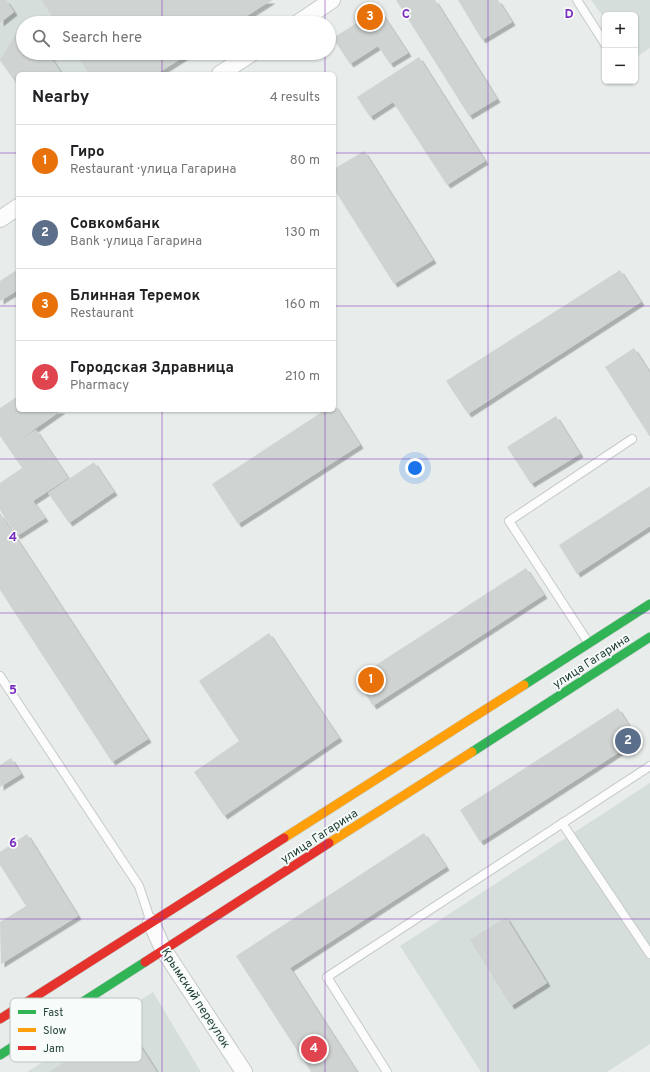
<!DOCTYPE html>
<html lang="en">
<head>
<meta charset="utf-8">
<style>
  body { margin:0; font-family:Overpass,sans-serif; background:#f6f6f6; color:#202124 }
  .controls { position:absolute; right:12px; top:12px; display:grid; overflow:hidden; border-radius:6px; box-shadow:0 1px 3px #0004 }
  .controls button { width:36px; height:36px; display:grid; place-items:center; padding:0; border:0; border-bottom:1px solid #e0e0e0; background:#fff; color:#202124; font:20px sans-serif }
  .you { position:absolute; left:415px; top:468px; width:14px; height:14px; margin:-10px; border:3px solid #fff; border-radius:50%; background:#1a73e8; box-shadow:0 0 0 6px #1a73e833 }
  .badge { display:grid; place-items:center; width:26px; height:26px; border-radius:50%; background:#1a73e8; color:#fff; font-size:13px; font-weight:700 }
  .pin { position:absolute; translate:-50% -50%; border:2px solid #fff; box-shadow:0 1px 4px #0006 }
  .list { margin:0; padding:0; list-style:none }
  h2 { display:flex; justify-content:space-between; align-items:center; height:52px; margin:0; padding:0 16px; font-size:17px }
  h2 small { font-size:13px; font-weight:400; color:#757577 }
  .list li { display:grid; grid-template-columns:26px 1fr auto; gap:12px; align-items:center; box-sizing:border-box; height:72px; padding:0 16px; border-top:1px solid #e0e0e0 }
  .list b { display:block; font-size:15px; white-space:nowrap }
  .list p { margin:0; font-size:13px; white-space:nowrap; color:#757577 }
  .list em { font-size:13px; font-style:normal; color:#757577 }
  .icon { flex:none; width:22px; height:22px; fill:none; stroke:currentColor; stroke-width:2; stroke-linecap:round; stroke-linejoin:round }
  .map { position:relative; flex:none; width:650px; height:1072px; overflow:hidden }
  .search { position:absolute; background:#fff; box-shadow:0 1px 3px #0004; left:16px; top:16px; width:320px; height:44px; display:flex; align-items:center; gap:10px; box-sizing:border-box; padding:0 14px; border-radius:22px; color:#757577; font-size:15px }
  .panel { position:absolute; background:#fff; box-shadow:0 1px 3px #0004; left:16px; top:72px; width:320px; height:340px; border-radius:6px }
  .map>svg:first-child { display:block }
</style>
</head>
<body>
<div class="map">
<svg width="650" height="1072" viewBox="0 0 650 1072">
  <defs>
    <filter id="shadow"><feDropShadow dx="3.5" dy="3.5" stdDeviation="0" flood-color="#0004"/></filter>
  </defs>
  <rect width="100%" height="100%" fill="#e8edeb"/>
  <!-- built -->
  <path fill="#d6dedb" d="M0,0H273L237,23H23V53H191L158,74H18V86L0,61Z
    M591,0H650V48L635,58V15H605V19Z
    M650,783V1044L607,1072H481L400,946Z
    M153,992L201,1072H27Z"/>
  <!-- building -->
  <path fill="#cfd4d2" filter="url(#shadow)" d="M0,0H6L14,12L0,23Z
    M42,0H272L236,23H56Z
    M396,0H435L497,99L469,116Z
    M458,0H498L512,22L482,40Z
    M379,9L408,53L390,64L378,46L350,64L333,38Z
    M24,20L26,23H23V53H48L62,74H18V85L0,60Z
    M76,53H190L157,74H89Z
    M419,57L485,161L447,185L393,102L370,117L357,97Z
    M364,151L433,260L394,284L334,189V169Z
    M18,269V290L0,301V281Z
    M620,270L641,302L468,414L446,381Z
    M634,348L650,373V437L605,367Z
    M18,396V410H62L19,440L36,430L68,478L33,501L45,518L17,536L0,510V483L22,468L0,436V408Z
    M334,404L360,445L238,524L212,484L325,410H334Z
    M556,416L580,454L531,484L507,447Z
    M94,462L114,492L69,523L48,493Z
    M650,486V526L577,574L559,545Z
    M0,513L148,739L112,762L0,590Z
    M526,568L544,595L373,706L356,678Z
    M269,633L339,738L224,816L194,772L239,741L199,681Z
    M618,708L638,740L480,842L460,810Z
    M11,758L21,774L0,787V765Z
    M424,833L446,867L290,968L357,1072H311L236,956Z
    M27,834L78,916L1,964L0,922L26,906L0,865V852Z
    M506,917L547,983L511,1006L470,940Z
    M125,1022L157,1072H49Z"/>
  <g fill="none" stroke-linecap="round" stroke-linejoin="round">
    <defs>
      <path id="lane" d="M577,0L605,44
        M588,642L509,521L632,439
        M0,676L139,886L151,922
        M562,823L650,954
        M387,1072L327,977L650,766"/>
      <path id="street" d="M298,23L332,0
        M220,74L252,53
        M0,219L18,207
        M151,922L163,949L244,1072"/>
      <path id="fast" d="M524,685L650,604
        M472,752L650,637
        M0,1055L145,962"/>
      <path id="slow" d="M284,838L524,685
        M329,843L472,752"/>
      <path id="jam" d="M145,962L329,843
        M0,1019L284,838"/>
    </defs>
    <!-- lane casing -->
    <use href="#lane" stroke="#c5cac8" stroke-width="10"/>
    <!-- street casing -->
    <use href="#street" stroke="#c5cac8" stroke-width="18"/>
    <!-- fast casing -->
    <use href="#fast" stroke="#c3cbc8" stroke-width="10"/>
    <!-- slow casing -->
    <use href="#slow" stroke="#c3cbc8" stroke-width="10"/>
    <!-- jam casing -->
    <use href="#jam" stroke="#c3cbc8" stroke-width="10"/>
    <!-- lane -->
    <use href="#lane" stroke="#fcfcfc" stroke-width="8"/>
    <!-- street -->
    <use href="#street" stroke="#fcfcfc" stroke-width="16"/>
    <!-- fast -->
    <use href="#fast" stroke="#30b455" stroke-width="9"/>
    <!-- slow -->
    <use href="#slow" stroke="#ff9f0a" stroke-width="9"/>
    <!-- jam -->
    <use href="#jam" stroke="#e5322d" stroke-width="9"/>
  </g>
  <!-- grid -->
  <path fill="none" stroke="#7b2cbf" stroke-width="1" stroke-opacity="0.55" d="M162,0V23M325,0V23M488,0V1072M162,53V74M325,53V74M0,153H18M334,153H650M0,306H18M334,306H650M162,410V1072M325,410V1072M0,459H650M0,613H650M0,766H650M0,919H650"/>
  <g text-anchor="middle" stroke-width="3.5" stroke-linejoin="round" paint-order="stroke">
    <!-- street labels -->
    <g font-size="12" fill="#24423a" stroke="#f7fbf9">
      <text transform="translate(591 661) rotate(-33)" y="4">улица Гагарина</text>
      <text transform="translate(319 836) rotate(-33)" y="4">улица Гагарина</text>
      <text transform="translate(196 998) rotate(57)" y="4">Крымский переулок</text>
    </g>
  </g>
  <!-- legend -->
  <rect x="10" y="998" width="132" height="64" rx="6" fill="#f7fbf9" stroke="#b8c4c0" stroke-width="1"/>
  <rect x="18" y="1010" width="18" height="4" fill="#30b455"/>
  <rect x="18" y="1028" width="18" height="4" fill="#ff9f0a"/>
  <rect x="18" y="1046" width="18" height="4" fill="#e5322d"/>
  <g font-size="11" fill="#24423a">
    <text x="43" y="1016">Fast</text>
    <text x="43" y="1034">Slow</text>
    <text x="43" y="1052">Jam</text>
  </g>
  <g font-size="13" text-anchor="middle" font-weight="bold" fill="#7b2cbf" stroke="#f7fbf9" stroke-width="3.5" stroke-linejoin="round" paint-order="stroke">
    <text x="406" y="18">C</text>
    <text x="569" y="18">D</text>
    <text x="13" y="541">4</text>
    <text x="13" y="694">5</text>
    <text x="13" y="847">6</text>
  </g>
</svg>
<div class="controls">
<button>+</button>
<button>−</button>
</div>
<div class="you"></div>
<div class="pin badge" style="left:371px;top:680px;background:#e8710a">1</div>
<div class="pin badge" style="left:628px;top:741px;background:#5c6f8a">2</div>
<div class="pin badge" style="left:370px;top:17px;background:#e8710a">3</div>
<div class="pin badge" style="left:314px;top:1049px;background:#e0444e">4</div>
<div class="search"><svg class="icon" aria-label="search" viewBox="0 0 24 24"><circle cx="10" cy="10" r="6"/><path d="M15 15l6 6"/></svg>Search here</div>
<section class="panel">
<h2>Nearby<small>4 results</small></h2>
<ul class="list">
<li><span class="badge" style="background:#e8710a">1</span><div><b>Гиро</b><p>Restaurant · улица Гагарина</p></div><em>80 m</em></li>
<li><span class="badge" style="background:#5c6f8a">2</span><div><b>Совкомбанк</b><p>Bank · улица Гагарина</p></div><em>130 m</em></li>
<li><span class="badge" style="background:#e8710a">3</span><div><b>Блинная Теремок</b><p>Restaurant</p></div><em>160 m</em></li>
<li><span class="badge" style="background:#e0444e">4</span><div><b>Городская Здравница</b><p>Pharmacy</p></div><em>210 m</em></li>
</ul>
</section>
</div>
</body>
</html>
